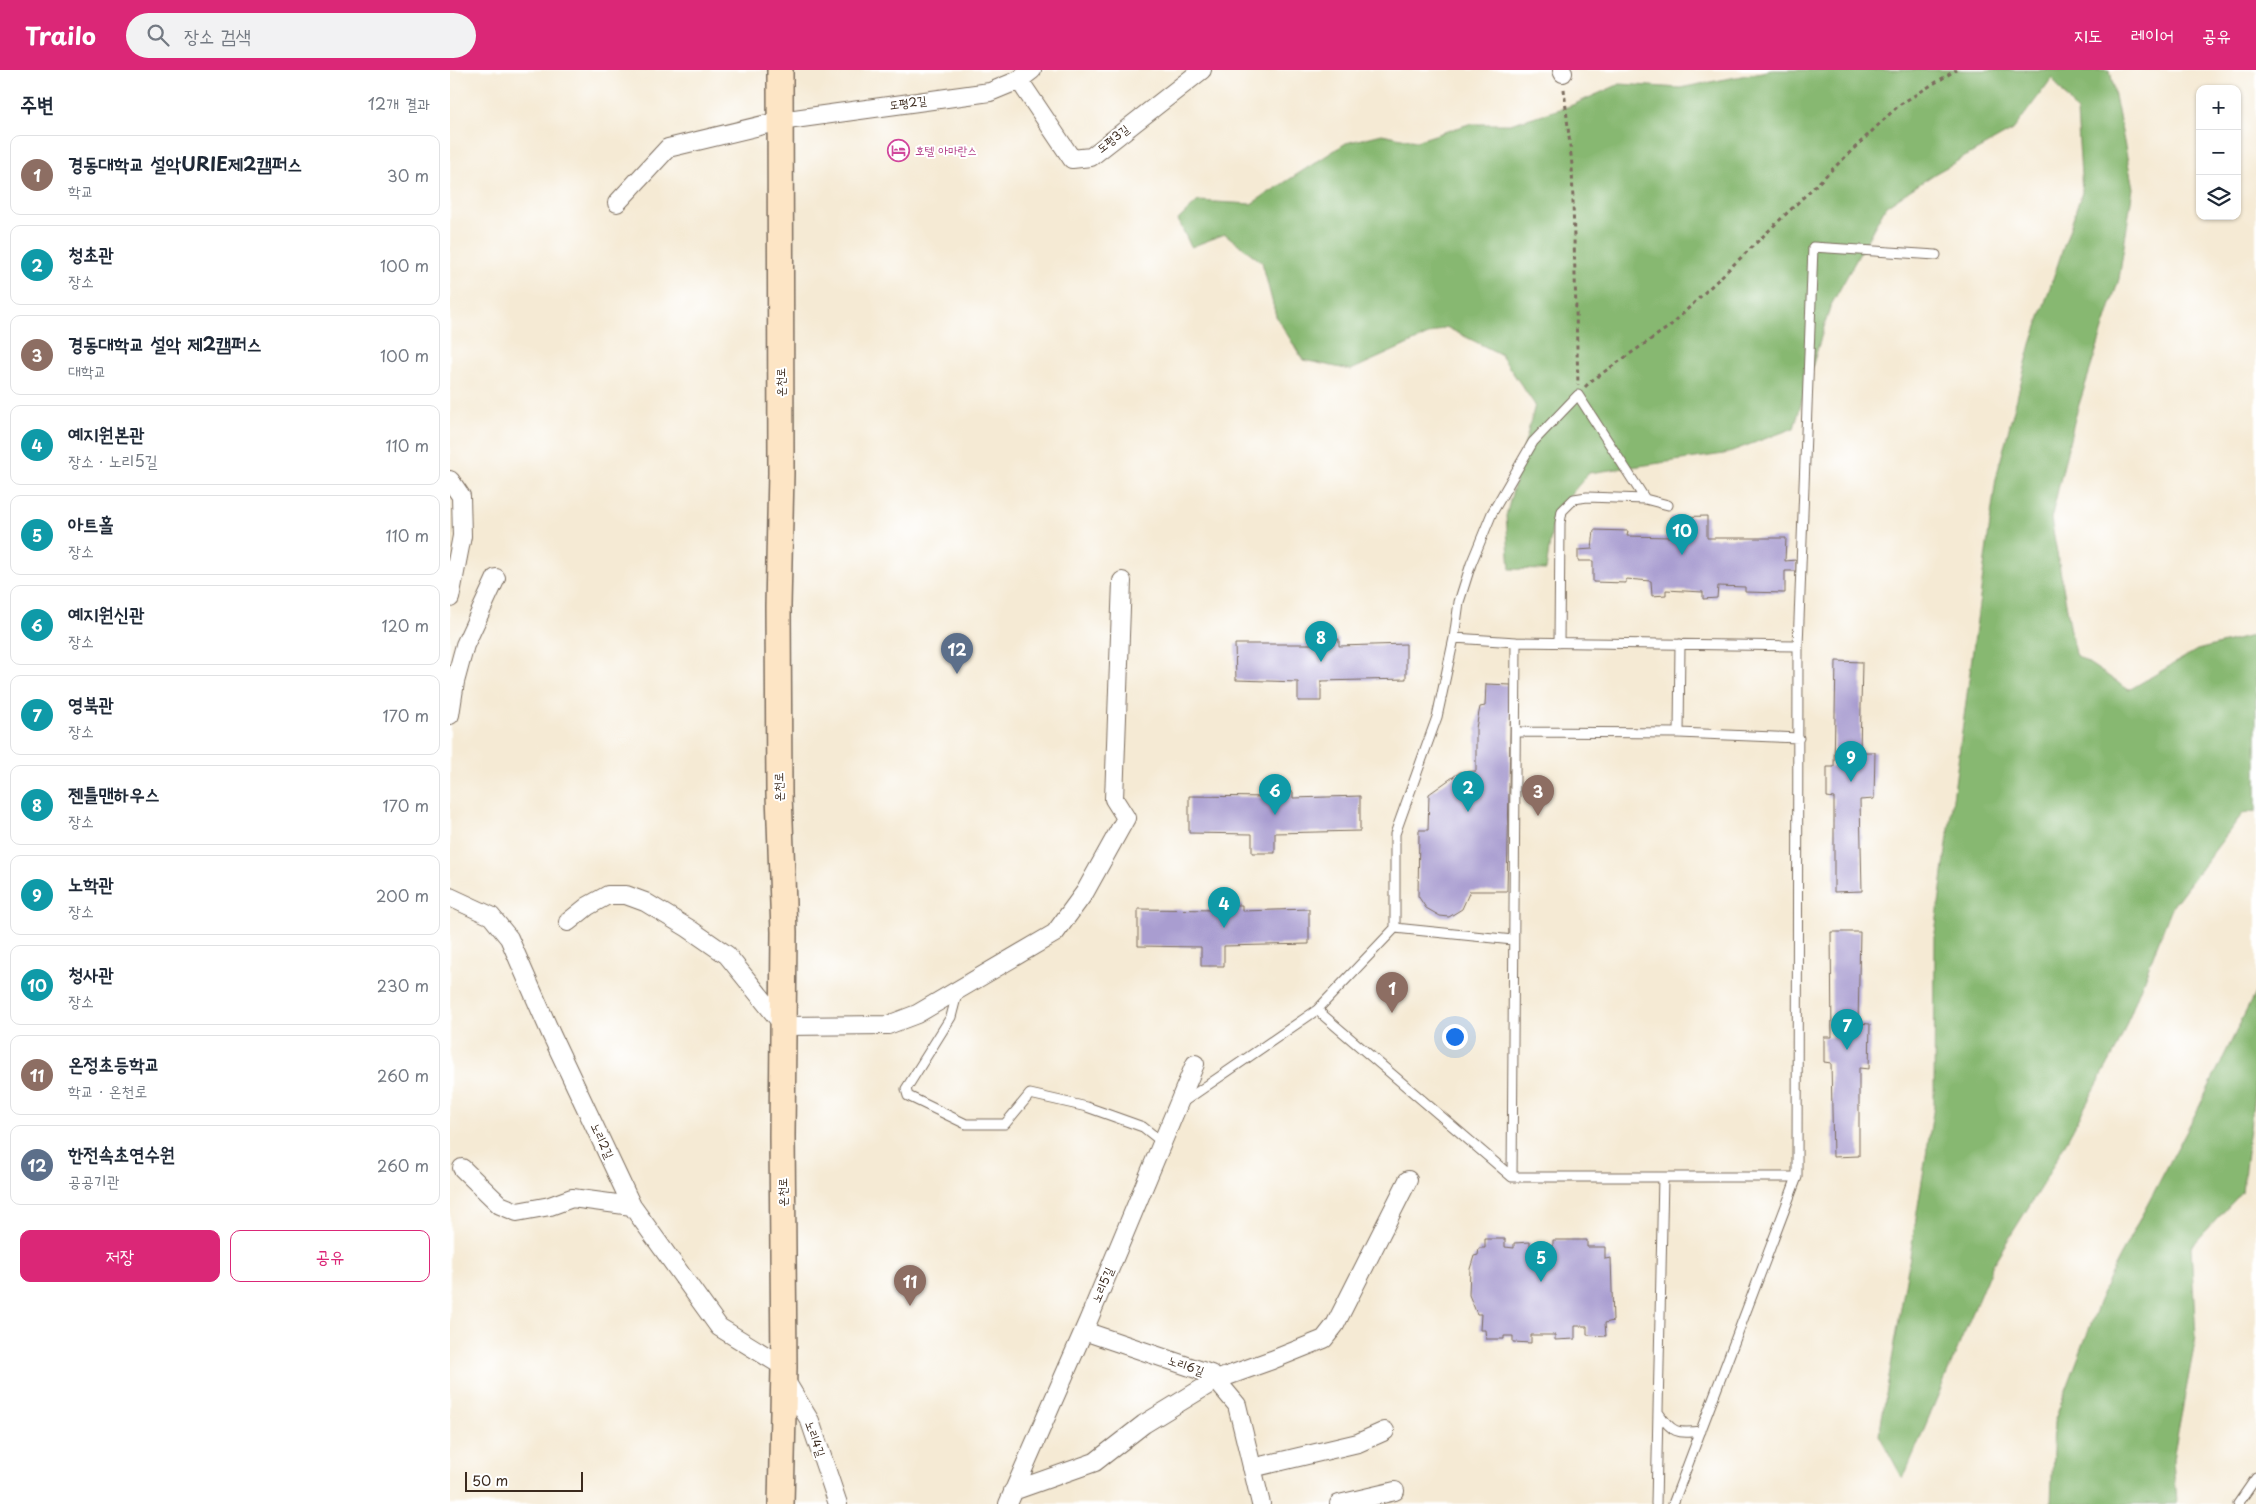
<!DOCTYPE html>
<html lang="ko">
<head>
<meta charset="utf-8">
<style>
  body { margin:0; font-family:"Playpen Sans","Poor Story",sans-serif; background:#f2f2f3; color:#1f2937 }
  .controls { position:absolute; right:15px; top:15px; display:grid; overflow:hidden; border-radius:10px; box-shadow:0 1px 4px #0004 }
  .controls button { width:45px; height:45px; display:grid; place-items:center; padding:0; border:0; border-bottom:1px solid #e0e1e3; background:#fff; color:#1f2937; font:25px sans-serif }
  .scale { position:absolute; left:15px; bottom:12px; width:118px; box-sizing:border-box; padding-left:5px; border:2px solid #3b2a1e; border-top:0; font-size:14px; line-height:18px; white-space:nowrap; color:#3b2a1e; -webkit-text-stroke:4px #fff; paint-order:stroke }
  .you { position:absolute; left:1004px; top:966px; width:18px; height:18px; margin:-12px; border:4px solid #fff; border-radius:50%; background:#1a73e8; box-shadow:0 0 0 8px #1a73e833 }
  .badge { display:grid; place-items:center; width:32px; height:32px; border-radius:50%; background:#db2777; color:#fff; font-size:16px; font-weight:700 }
  .pin { position:absolute; translate:-50% -41px; filter:drop-shadow(0 1px 2px #0008) }
  .pin::after { content:''; position:absolute; top:26px; width:18px; height:15px; background:inherit; clip-path:polygon(0 0,100% 0,50% 100%) }
  .list { margin:0; padding:0; list-style:none }
  h2 { display:flex; justify-content:space-between; align-items:center; height:65px; margin:0; padding:0 20px; font-size:21px }
  h2 small { font-size:16px; font-weight:400; color:#747a83 }
  .list li { display:grid; grid-template-columns:32px 1fr auto; gap:15px; align-items:center; box-sizing:border-box; height:80px; margin:0 10px 10px; padding:0 10px; border:1px solid #e0e1e3; border-radius:10px }
  .list b { display:block; font-size:19px; white-space:nowrap }
  .list p { margin:0; font-size:16px; white-space:nowrap; color:#747a83 }
  .list em { font-size:16px; font-style:normal; color:#747a83 }
  .actions { display:flex; gap:10px; padding:15px 20px }
  .actions a { flex:1; padding:11px 0; border:1px solid #db2777; border-radius:10px; text-align:center; font-size:18px; color:#db2777 }
  .actions .main { background:#db2777; color:#fff }
  .icon { flex:none; width:28px; height:28px; fill:none; stroke:currentColor; stroke-width:2; stroke-linecap:round; stroke-linejoin:round }
  .map { position:relative; flex:none; width:1806px; height:1434px; overflow:hidden }
  header { display:flex; align-items:center; gap:30px; box-sizing:border-box; height:70px; padding:0 25px; background:#db2777; color:#fff }
  header strong { font-size:24px }
  nav { display:flex; gap:28px; margin-inline-start:auto; font-size:18px }
  .search { width:350px; height:45px; background:#f2f2f3; display:flex; align-items:center; gap:12px; box-sizing:border-box; padding:0 18px; border-radius:28px; color:#747a83; font-size:19px }
  main { display:flex }
  aside { flex:1; background:#fff }
  .map>svg:first-child { display:block }
</style>
</head>
<body>
<header>
<strong>Trailo</strong>
<div class="search"><svg class="icon" aria-label="search" viewBox="0 0 24 24"><circle cx="10" cy="10" r="6"/><path d="M15 15l6 6"/></svg>장소 검색</div>
<nav><a>지도</a><a>레이어</a><a>공유</a></nav>
</header>
<main>
<aside>
<h2>주변<small>12개 결과</small></h2>
<ul class="list">
<li><span class="badge" style="background:#8d6e63">1</span><div><b>경동대학교 설악URIE제2캠퍼스</b><p>학교</p></div><em>30 m</em></li>
<li><span class="badge" style="background:#0f9aa8">2</span><div><b>청초관</b><p>장소</p></div><em>100 m</em></li>
<li><span class="badge" style="background:#8d6e63">3</span><div><b>경동대학교 설악 제2캠퍼스</b><p>대학교</p></div><em>100 m</em></li>
<li><span class="badge" style="background:#0f9aa8">4</span><div><b>예지원본관</b><p>장소 · 노리5길</p></div><em>110 m</em></li>
<li><span class="badge" style="background:#0f9aa8">5</span><div><b>아트홀</b><p>장소</p></div><em>110 m</em></li>
<li><span class="badge" style="background:#0f9aa8">6</span><div><b>예지원신관</b><p>장소</p></div><em>120 m</em></li>
<li><span class="badge" style="background:#0f9aa8">7</span><div><b>영북관</b><p>장소</p></div><em>170 m</em></li>
<li><span class="badge" style="background:#0f9aa8">8</span><div><b>젠틀맨하우스</b><p>장소</p></div><em>170 m</em></li>
<li><span class="badge" style="background:#0f9aa8">9</span><div><b>노학관</b><p>장소</p></div><em>200 m</em></li>
<li><span class="badge" style="background:#0f9aa8">10</span><div><b>청사관</b><p>장소</p></div><em>230 m</em></li>
<li><span class="badge" style="background:#8d6e63">11</span><div><b>온정초등학교</b><p>학교 · 온천로</p></div><em>260 m</em></li>
<li><span class="badge" style="background:#5c6f8a">12</span><div><b>한전속초연수원</b><p>공공기관</p></div><em>260 m</em></li>
</ul>
<div class="actions"><a class="main">저장</a><a>공유</a></div>
</aside>
<div class="map">
<svg width="1806" height="1434" viewBox="0 0 1806 1434">
  <rect width="100%" height="100%" fill="#fff"/>
  <filter id="ink" filterUnits="userSpaceOnUse"><feTurbulence type="fractalNoise" baseFrequency=".02" numOctaves="2"/><feDisplacementMap in="SourceGraphic" scale="10" xChannelSelector="R" yChannelSelector="G"/><feConvolveMatrix kernelMatrix="1 2 1 2 8 2 1 2 1" color-interpolation-filters="sRGB"/></filter>
  <filter id="wash" filterUnits="userSpaceOnUse"><feTurbulence type="fractalNoise" baseFrequency=".0096" numOctaves="4" result="noise"/><feDisplacementMap in="SourceGraphic" scale="20" xChannelSelector="R" yChannelSelector="G"/><feGaussianBlur stdDeviation="1.12" result="paint"/><feColorMatrix in="noise" values="0 0 0 0 0 0 0 0 0 0 0 0 0 0 0 0 0 1.4 0 .05"/><feComposite in="paint" operator="in"/></filter>
  <g filter="url(#wash)">
    <rect width="100%" height="100%" fill="#f5ead4"/>
    <!-- forest -->
    <path fill="#87b871" stroke="#617148" d="M1322,0H1660L1683,118L1669,209L1626,344L1601,449L1625,584L1679,620L1747,580L1806,565V741L1793,743L1722,837L1668,976L1594,1112L1543,1194L1453,1409L1429,1365L1460,1186L1484,1036L1485,863L1546,408L1581,274L1632,122L1627,42L1602,8L1563,60L1486,103L1436,136L1380,237L1344,358L1274,384L1139,403L1104,444L1096,500L1060,499L1056,446L1085,335L1050,284L996,257L901,300L853,290L826,246L812,192L775,164L741,177L728,150L748,131L801,134L896,73L932,64L966,71L1019,54H1060L1120,36L1170,14L1230,18Z
      M1806,921V1010L1792,1122L1741,1177L1746,1267L1723,1389L1726,1434H1601L1604,1352L1658,1209L1750,1035Z"/>
    <g id="blocks">
      <!-- building -->
      <path fill="#a99dd0" d="M1257,446V468H1336L1335,491L1346,490V501H1335V523L1295,522V517L1268,516L1267,528L1253,529V522L1216,520V525L1202,526L1201,511L1176,509V513L1143,512V491H1128V480L1142,479L1144,460L1178,461L1177,466L1220,467L1221,447Z
        M867,569H889V576L956,574V609L871,611V631H848V612L786,610L785,574H867Z
        M1386,591L1412,592L1410,682H1425L1424,729L1410,730L1412,821L1384,822V728L1377,727V697H1384Z
        M1036,614L1061,615L1057,821H1020L1012,839L999,847L990,846L976,838L968,826L969,760H978L979,724L1010,702L1026,701V658L1030,637L1035,636Z
        M821,722H843V728L910,726V761L825,763V783H802V764L739,763V726L821,727Z
        M770,835H792V841L859,839V874L774,876V896H751V877L688,876V839L770,840Z
        M1381,862H1410L1408,953L1420,954L1419,999L1409,998V1086L1383,1087L1381,993L1374,992V967H1382Z
        M1035,1169H1055V1177L1064,1178V1173L1080,1172V1176H1103V1170H1137V1177H1155V1189L1161,1188L1163,1251L1155,1253L1156,1266L1137,1265V1256H1125V1269L1105,1270V1265H1081V1273L1063,1272V1266H1054V1269H1036L1035,1260H1030L1031,1244H1027L1019,1225L1020,1199L1024,1186L1028,1185L1029,1178H1035Z"/>
    </g>
  </g>
  <g filter="url(#ink)">
    <use href="#blocks" fill-opacity="0" stroke="#7c6d5e" stroke-width="1"/>
    <g fill="none" stroke-linecap="round" stroke-linejoin="round">
      <defs>
        <path id="lane" d="M1004,568L1009,532L1021,494L1042,443L1083,372L1128,325L1195,429
          M1109,573L1110,453L1112,441L1124,429L1137,427L1195,429L1218,435
          M1348,576L1066,572L1062,1107H1347L1348,576L1363,177L1486,185
          M1066,662L1229,663L1349,668
          M1229,663L1230,574
          M945,858V764L987,647L1004,568L1066,572
          M508,920L501,947L456,1019L458,1026L516,1054H555L580,1024L637,1037L693,1057L712,1072
          M867,940L1062,1107
          M733,1032L867,940L945,858L1063,870
          M1208,1342C1222,1363 1227,1364 1251,1361
          M1206,1434L1213,1107
          M1223,1434L1347,1107
          M1788,1434L1806,1408"/>
        <path id="street" d="M1112,0L1113,3
          M569,10L622,89L641,87L752,0
          M167,133L218,78L330,51L540,22L569,10L582,0
          M0,410L11,426L12,466L0,528
          M0,645L5,612L15,575L46,508
          M0,827L41,846L59,868L101,964L182,1136L269,1257L334,1297
          M118,852L138,836L158,825H176L195,832L238,858L277,885L334,956L438,955L467,944L605,863L635,822L676,748L664,729L672,511
          M12,1098L50,1135L67,1142L100,1136L122,1128L182,1136
          M634,1261L761,1304L787,1335L811,1434
          M334,1308L360,1351L388,1434
          M802,1398L908,1373L935,1361
          M563,1421L645,1392L694,1354L766,1310L822,1290L874,1269L885,1255L958,1110
          M558,1434L638,1251L745,994
          M889,1434L945,1421"/>
        <path id="secondary" d="M330,0L331,403L328,536L329,724L334,862L332,1066L334,1297L331,1434"/>
      </defs>
      <!-- lane casing -->
      <use href="#lane" stroke="#7c6d5e" stroke-width="11"/>
      <!-- street casing -->
      <use href="#street" stroke="#7c6d5e" stroke-width="20"/>
      <!-- secondary casing -->
      <use href="#secondary" stroke="#7c6d5e" stroke-width="28"/>
      <!-- path -->
      <path stroke="#7c6d5e" stroke-width="3" stroke-dasharray="4 4" stroke-linecap="butt" d="M1114,19L1122,95L1128,315
        M1135,317L1141,311L1220,256L1449,35L1506,0"/>
      <!-- lane -->
      <use href="#lane" stroke="#fff" stroke-width="9"/>
      <!-- street -->
      <use href="#street" stroke="#fff" stroke-width="18"/>
      <!-- secondary -->
      <use href="#secondary" stroke="#fde5c5" stroke-width="25"/>
    </g>
  </g>
  <!-- icons -->
  <defs>
    <symbol id="hotel-ring" viewBox="-11 -11 22 22"><circle r="9.5" fill="#fff" stroke="#d1479c" stroke-width="1.5"/><path d="M-6-4.5h1.5V1H6V5H4.5V3h-9V5H-6ZM-4 0a1.8 1.8 0 1 1 3.6 0ZM.5 0V-2.5h3Q6-2.5 6 0Z" fill="#d1479c"/></symbol>
  </defs>
  <g fill-rule="evenodd">
    <use href="#hotel-ring" x="436" y="68" width="25" height="25"/>
  </g>
  <g text-anchor="middle" stroke-width="4" stroke-linejoin="round" paint-order="stroke">
    <!-- street labels -->
    <g font-size="12" fill="#3b2a1e" stroke="#fff">
      <text transform="translate(458 33) rotate(-8)" y="4">도평2길</text>
      <text transform="translate(663 69) rotate(-38)" y="4">도평3길</text>
      <text transform="translate(331 312) rotate(-90)" y="4">온천로</text>
      <text transform="translate(329 717) rotate(-91)" y="4">온천로</text>
      <text transform="translate(152 1071) rotate(65)" y="4">노리2길</text>
      <text transform="translate(333 1122) rotate(-90)" y="4">온천로</text>
      <text transform="translate(653 1215) rotate(-67)" y="4">노리5길</text>
      <text transform="translate(736 1296) rotate(19)" y="4">노리6길</text>
      <text transform="translate(365 1369) rotate(70)" y="4">노리4길</text>
    </g>
    <!-- hotel labels -->
    <g font-size="12" fill="#b23c85" stroke="#fff" text-anchor="start">
      <text x="465" y="85">호텔 아마란스</text>
    </g>
  </g>
</svg>
<div class="controls">
<button>+</button>
<button>−</button>
<button><svg class="icon" aria-label="layers" viewBox="0 0 24 24"><path d="M12 4l9 5-9 5-9-5zM3 14l9 5 9-5"/></svg></button>
</div>
<div class="scale">50 m</div>
<div class="you"></div>
<div class="pin badge" style="left:942px;top:943px;background:#8d6e63">1</div>
<div class="pin badge" style="left:1018px;top:742px;background:#0f9aa8">2</div>
<div class="pin badge" style="left:1088px;top:746px;background:#8d6e63">3</div>
<div class="pin badge" style="left:774px;top:858px;background:#0f9aa8">4</div>
<div class="pin badge" style="left:1091px;top:1212px;background:#0f9aa8">5</div>
<div class="pin badge" style="left:825px;top:745px;background:#0f9aa8">6</div>
<div class="pin badge" style="left:1397px;top:980px;background:#0f9aa8">7</div>
<div class="pin badge" style="left:871px;top:592px;background:#0f9aa8">8</div>
<div class="pin badge" style="left:1401px;top:712px;background:#0f9aa8">9</div>
<div class="pin badge" style="left:1232px;top:485px;background:#0f9aa8">10</div>
<div class="pin badge" style="left:460px;top:1236px;background:#8d6e63">11</div>
<div class="pin badge" style="left:507px;top:604px;background:#5c6f8a">12</div>
</div>
</main>
</body>
</html>
